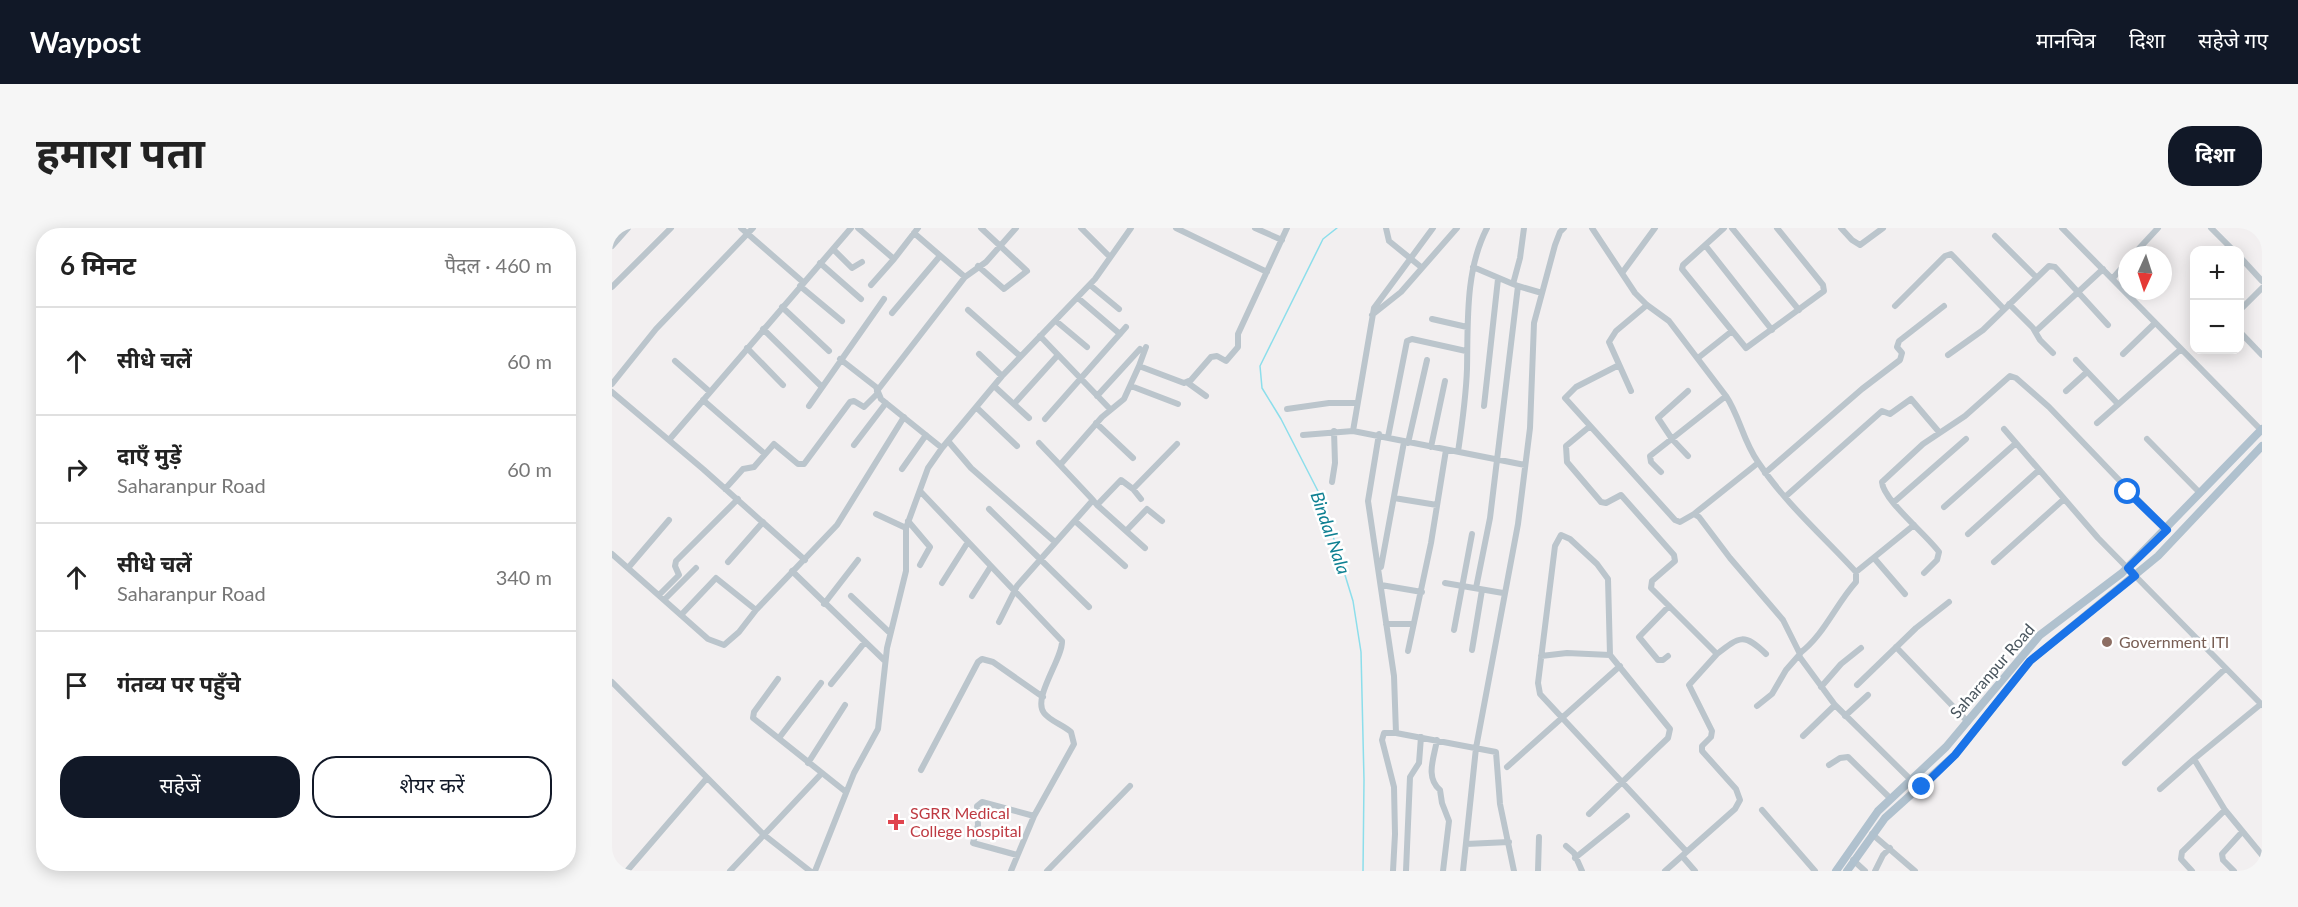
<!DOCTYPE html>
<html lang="hi">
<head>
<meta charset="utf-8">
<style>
  body { margin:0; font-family:Lato,"Noto Sans Devanagari",sans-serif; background:#f6f6f6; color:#222 }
  .controls { position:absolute; right:18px; top:18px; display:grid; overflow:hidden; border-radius:12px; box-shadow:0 3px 15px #0003 }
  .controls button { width:54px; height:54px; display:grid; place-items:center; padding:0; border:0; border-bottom:2px solid #e0e0e0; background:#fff; color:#222; font:30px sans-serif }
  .compass { position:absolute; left:1506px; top:18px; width:54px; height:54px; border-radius:50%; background:#fff; box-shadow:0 3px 15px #0003; rotate:183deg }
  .stop { position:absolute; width:18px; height:18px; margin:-14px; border:4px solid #1a73e8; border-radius:50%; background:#fff }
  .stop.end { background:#1a73e8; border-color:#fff; box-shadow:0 2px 6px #0008 }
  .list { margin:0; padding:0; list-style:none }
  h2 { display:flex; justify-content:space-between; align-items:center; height:78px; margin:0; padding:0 24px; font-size:26px }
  h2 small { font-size:20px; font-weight:400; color:#767676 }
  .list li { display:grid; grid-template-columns:39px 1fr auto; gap:18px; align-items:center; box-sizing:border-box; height:108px; padding:0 24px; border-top:2px solid #e0e0e0 }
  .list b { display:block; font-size:22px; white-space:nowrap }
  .list p { margin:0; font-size:20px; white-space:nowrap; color:#767676 }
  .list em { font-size:20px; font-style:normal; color:#767676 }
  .actions { display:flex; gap:12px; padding:18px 24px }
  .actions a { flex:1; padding:14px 0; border:2px solid #111827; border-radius:24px; text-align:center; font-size:21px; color:#111827 }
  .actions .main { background:#111827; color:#fff }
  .icon { flex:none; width:33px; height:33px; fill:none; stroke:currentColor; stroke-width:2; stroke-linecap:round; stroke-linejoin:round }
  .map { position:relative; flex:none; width:1650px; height:643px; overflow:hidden; border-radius:24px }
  header { display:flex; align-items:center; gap:36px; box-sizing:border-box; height:84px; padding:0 30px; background:#111827; color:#fff }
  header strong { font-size:28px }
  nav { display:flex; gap:33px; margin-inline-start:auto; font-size:21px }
  .intro { display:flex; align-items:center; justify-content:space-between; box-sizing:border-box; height:144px; padding:0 36px }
  h1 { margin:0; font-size:42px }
  .button { padding:15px 27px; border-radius:24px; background:#111827; color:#fff; font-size:21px; font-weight:700 }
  main { display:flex; gap:36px; padding:0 36px }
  aside { flex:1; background:#fff; border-radius:24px; box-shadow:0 3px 15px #0003 }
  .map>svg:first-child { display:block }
</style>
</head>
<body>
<header>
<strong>Waypost</strong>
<nav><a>मानचित्र</a><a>दिशा</a><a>सहेजे गए</a></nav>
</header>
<div class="intro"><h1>हमारा पता</h1><a class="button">दिशा</a></div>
<main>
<aside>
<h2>6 मिनट<small>पैदल · 460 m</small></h2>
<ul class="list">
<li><svg class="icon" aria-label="ahead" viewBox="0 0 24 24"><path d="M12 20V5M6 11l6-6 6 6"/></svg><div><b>सीधे चलें</b></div><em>60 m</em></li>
<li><svg class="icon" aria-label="right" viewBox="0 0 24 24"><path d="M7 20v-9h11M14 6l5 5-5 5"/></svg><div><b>दाएँ मुड़ें</b><p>Saharanpur Road</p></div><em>60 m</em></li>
<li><svg class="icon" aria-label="ahead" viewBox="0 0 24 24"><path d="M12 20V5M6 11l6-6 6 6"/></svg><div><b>सीधे चलें</b><p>Saharanpur Road</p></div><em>340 m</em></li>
<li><svg class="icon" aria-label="arrive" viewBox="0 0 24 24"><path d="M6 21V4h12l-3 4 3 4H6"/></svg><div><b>गंतव्य पर पहुँचे</b></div></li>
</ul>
<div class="actions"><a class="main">सहेजें</a><a>शेयर करें</a></div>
</aside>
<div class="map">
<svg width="1650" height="643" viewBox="0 0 1650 643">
  <rect width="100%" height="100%" fill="#f2eff0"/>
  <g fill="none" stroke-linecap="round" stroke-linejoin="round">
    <!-- stream -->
    <path stroke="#8cdeeb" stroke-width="1.5" d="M725,0L711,11L648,138L650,160L669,191L709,269L741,373L749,424L752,552L751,643"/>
    <!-- minor -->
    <path stroke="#bbc5cc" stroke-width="6" d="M129,0L191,54
      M246,0L282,31L306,0
      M469,0L498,29
      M564,0L655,44
      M643,0L670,12
      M774,0L777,13L809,39
      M980,0L1023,65L1035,77L1057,93L1114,168C1128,189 1131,213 1146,234C1173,275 1211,308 1244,344V354C1224,376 1212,407 1188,425
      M1112,0L1071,37L1070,41L1134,120L1212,63L1211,57L1165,0
      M1120,0L1187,82
      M1229,0L1240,12L1248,17L1271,0
      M1450,0L1650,203
      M1599,0L1621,22
      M302,5L353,49
      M1383,8L1424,49
      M1093,17L1160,102
      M0,18L16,0
      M221,21L240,40L250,34
      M1521,27L1546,0
      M1628,29L1650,53
      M208,35L249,71
      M366,38L392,61L415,43L369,0
      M861,39L901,56
      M1010,45L1043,0
      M1501,50L1515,34
      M259,57L282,31
      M478,57L507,81
      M188,58L230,93
      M906,58L930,65
      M0,59L59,0
      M466,70L508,106
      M1397,76L1421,100L1428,112L1441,125
      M1283,78L1333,28L1339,26L1392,81
      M170,79L217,123
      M356,82L408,128
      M1628,82L1650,60
      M280,85L328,28
      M760,87L789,64L845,0
      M820,91L855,99
      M444,93L475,119
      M151,101L209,158
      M1424,103L1491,41
      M1628,104L1650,127
      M428,108L498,181
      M135,120L171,157
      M367,126L390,148
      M1511,126L1543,95
      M1336,127L1371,102L1437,38L1443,39L1496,97
      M1086,130L1120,103
      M228,131L264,159L269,171L330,220
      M1464,132L1506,176
      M63,133L98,164
      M1007,137L964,159L953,170L1063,292L1068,294L1082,286L1087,289L1118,330L1171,392L1188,426L1174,442L1160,466L1145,478
      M527,138L534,119
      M576,155L594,168
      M0,156L44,101L141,0
      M382,158L417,190
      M519,158L566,176
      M265,163L353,49L374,34L404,0
      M1019,163L997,114L1004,103L1035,77
      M1076,163L1046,190L1060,211L1076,228
      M1454,163L1475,144
      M0,164L91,241L193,332
      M485,168L528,121
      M91,172L153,226
      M402,176L446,127
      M197,178L272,71
      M872,178L886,51
      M364,179L405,218
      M675,181L717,175H744
      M433,191L514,99
      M484,195L521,230
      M1485,195L1568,122
      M977,199L954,218L955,234L989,274L994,275L1009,267L1062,327L1063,333L1040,353L1039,360L1105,426L1077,457L1100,503L1099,509L1090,518V523L1124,561L1128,572L1123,581L1053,643
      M1392,201L1486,310L1650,477
      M741,203L762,80L821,0
      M767,206L756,273L782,448L784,505L884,524L888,576L902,643
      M691,207L741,203L913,237
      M776,209L795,113L800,111L854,123
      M1535,211L1588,265
      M57,212L239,0
      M336,213L359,240L443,314
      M427,215L448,237
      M796,215L815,132
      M242,217L274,175
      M819,219L833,153
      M846,224C850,197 854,169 855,141C856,95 853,42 875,0
      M290,241L314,207
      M1049,244L1039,234L1038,228L1114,168
      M1153,245L1250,161L1288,132L1290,125L1285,119L1287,113L1332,78
      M720,254L723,235L722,203
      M113,261L131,241L142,239L162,216L186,236H192L238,174L242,173L252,179L265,166
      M521,261L529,271
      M308,263L450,413C451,430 420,470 432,485C438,493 451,497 459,504L462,516L422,588L399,643
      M1173,269L1270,183L1278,186L1299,171L1327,204
      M782,270L825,277
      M481,272L448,237L490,189L512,171L527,138L572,155L579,152L599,129L605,128L614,133L626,119V106L675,0
      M1282,274L1354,211
      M485,277L533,320
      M1332,279L1403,216
      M377,281L477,379
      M264,286L294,300
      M1082,286L1146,235
      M296,293L318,319L308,337
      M463,293L513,338
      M514,303L535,281L550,293
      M1356,306L1426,243
      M0,326L96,411L112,417L127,404L144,382L225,297L292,189
      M1262,330L1293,366
      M116,334L151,294
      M1382,334L1451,272
      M769,339L792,214
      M16,340L57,292
      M180,343L273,433
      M1244,344L1302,297
      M1312,345L1325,332L1327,324C1315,307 1271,272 1270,254L1311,216L1353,188L1398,148L1404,150L1437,179L1554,301
      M330,355L356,314
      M833,355L891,365
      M769,357L810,364
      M864,360L878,290L906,58L901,56L908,30L912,0
      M47,367L67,347L63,338L64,333L126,271
      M239,368L278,405
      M360,368L379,338
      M52,372L84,340
      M212,376L246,332
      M69,387L104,350L144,382
      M387,394L405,358L481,272L485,277L509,252L521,261L565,216
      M774,396H801
      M842,402L860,306
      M1284,419L1356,494
      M860,422L870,362
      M796,423L819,315L834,222
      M1105,426C1128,408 1132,405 1154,426
      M998,427L996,351L985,336L958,311L949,307L943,318L926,455L928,466L1074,623
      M929,428L955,425L998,427L1058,501L1056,510L977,586
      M1056,428L1051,432H1046L1027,409L1057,378
      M1187,428L1223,477L1300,553
      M166,451L142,484L141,490L234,564
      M0,454L151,606L198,643
      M219,456L253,414
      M1245,457L1304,400L1337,374
      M1209,459L1229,436L1249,420
      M1649,476L1582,531L1613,582L1650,627
      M1233,488L1256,467
      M1191,508L1223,477
      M167,510L209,455
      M825,512C822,530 813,549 828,562L830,575L837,593L831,643
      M196,535L233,477
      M1513,535L1613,441
      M1217,537L1228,530L1236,529L1279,571
      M895,539L1008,438
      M309,542L366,434L370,431L381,434L431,469
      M1548,561L1582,531
      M1150,582L1203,643
      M1260,606L1303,643
      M854,616L897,614
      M954,618L962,625L970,643
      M405,627L361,615L366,597L365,578L370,574L422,588
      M1070,628L1083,643
      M963,630L1015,588
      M1241,632L1253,643
      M15,643L95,550
      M118,643L210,545
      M203,643L242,545L266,501L275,420L294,343V300L316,240L330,220L390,148L483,51L519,0
      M435,643L518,558
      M781,643L783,606L782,559L770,512L772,505H784
      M794,643L798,549L807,535L809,509
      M851,643L864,520L906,296L918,200L922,95L943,17L948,4L952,0
      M926,643L927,609
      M1263,643L1271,627L1278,620
      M1580,643L1569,631L1570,624L1613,582
      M1622,643L1611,632L1610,626L1630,604"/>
    <!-- major -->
    <path stroke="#b0c1ce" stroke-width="8" d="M1224,643L1266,583L1334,519L1428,407L1510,345L1650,201
      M1235,643L1273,590L1343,527L1418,433L1546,328L1650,218"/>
  </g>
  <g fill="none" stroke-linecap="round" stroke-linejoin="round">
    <!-- route -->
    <path stroke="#1a73e8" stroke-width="8" d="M1310,559L1343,527L1418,433L1523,348L1516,340L1555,302L1516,264"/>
  </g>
  <!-- markers -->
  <circle fill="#8d6e63" stroke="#fff" stroke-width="2" cx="1495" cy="414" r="6"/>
  <path fill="#e0444e" stroke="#fff" stroke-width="2" d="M281 585h6v6h6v6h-6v6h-6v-6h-6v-6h6z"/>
  <g text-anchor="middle" stroke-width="5" stroke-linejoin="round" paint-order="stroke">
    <!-- education labels -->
    <g font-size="16" fill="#785e54" stroke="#fff" text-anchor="start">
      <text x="1507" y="420">Government ITI</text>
    </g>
    <!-- street labels -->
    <g font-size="16" fill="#48545d" stroke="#fff">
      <text transform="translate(1380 443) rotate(-49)" y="6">Saharanpur Road</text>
    </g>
    <!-- health labels -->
    <g font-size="16" fill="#be3a42" stroke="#fff" text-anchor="start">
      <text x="298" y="591">SGRR Medical<tspan x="298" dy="18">College hospital</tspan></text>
    </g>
    <!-- water labels -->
    <g font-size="18" font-style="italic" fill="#0e8092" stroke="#fff">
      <text transform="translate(718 305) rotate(71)" y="6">Bindal Nala</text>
    </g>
  </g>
</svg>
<div class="controls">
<button>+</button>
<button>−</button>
</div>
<svg class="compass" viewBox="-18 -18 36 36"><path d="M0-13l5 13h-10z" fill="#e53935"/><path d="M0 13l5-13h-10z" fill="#767676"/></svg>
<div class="stop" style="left:1516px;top:264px"></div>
<div class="stop end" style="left:1310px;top:559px"></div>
</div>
</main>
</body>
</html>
